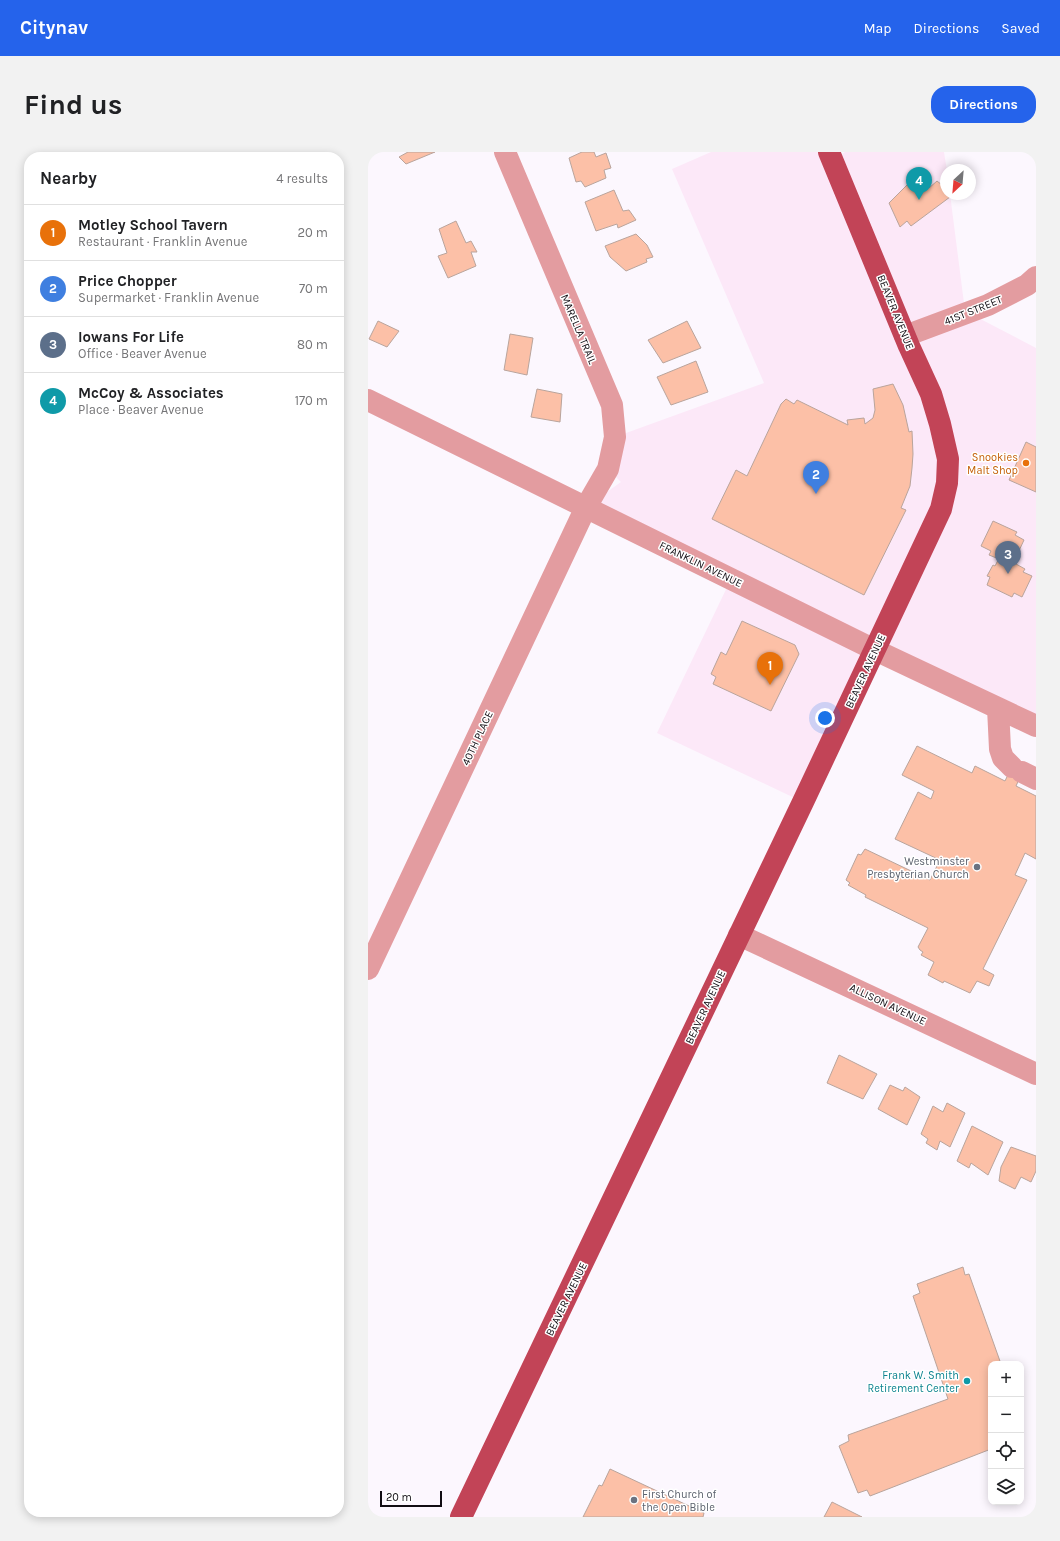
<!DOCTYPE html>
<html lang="en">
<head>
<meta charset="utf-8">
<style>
  body { margin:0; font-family:Karla,sans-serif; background:#f2f2f2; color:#202124 }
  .controls { position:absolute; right:12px; bottom:12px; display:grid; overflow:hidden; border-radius:8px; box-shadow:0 2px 10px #0003 }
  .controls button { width:36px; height:36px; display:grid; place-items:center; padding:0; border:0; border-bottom:1px solid #e0e0e0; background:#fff; color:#202124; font:20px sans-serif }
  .compass { position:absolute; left:572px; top:12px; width:36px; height:36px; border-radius:50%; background:#fff; box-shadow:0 2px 10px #0003; rotate:206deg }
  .scale { position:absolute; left:12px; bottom:10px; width:62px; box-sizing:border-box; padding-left:4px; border:2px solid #110d13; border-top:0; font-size:11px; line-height:14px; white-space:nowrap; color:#110d13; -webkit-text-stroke:3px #fff; paint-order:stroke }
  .you { position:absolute; left:457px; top:566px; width:14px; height:14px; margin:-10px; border:3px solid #fff; border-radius:50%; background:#1a73e8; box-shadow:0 0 0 6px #1a73e833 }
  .badge { display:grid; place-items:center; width:26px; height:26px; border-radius:50%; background:#2563eb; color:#fff; font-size:13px; font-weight:700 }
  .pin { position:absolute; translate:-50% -33px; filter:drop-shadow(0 1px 2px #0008) }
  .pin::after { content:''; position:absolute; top:21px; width:14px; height:12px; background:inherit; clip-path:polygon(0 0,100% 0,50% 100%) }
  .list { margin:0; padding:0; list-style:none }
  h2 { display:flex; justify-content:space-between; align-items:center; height:52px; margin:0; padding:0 16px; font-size:17px }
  h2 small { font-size:13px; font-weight:400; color:#757577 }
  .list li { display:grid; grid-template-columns:26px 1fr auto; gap:12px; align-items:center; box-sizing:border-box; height:56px; padding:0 16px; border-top:1px solid #e0e0e0 }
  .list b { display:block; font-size:15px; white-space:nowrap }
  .list p { margin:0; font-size:13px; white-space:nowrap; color:#757577 }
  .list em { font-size:13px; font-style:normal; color:#757577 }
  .icon { flex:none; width:22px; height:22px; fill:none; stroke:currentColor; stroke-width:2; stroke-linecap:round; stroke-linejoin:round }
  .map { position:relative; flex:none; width:668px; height:1365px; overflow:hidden; border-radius:16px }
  header { display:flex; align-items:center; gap:24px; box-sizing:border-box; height:56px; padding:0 20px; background:#2563eb; color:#fff }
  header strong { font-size:19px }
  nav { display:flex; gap:22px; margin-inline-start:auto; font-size:14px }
  .intro { display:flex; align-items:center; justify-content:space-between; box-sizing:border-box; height:96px; padding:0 24px }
  h1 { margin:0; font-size:28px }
  .button { padding:10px 18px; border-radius:16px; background:#2563eb; color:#fff; font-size:14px; font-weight:700 }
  main { display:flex; gap:24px; padding:0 24px }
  aside { flex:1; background:#fff; border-radius:16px; box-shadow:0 2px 10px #0003 }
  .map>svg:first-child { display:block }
</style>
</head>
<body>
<header>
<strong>Citynav</strong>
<nav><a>Map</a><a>Directions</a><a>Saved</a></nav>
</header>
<div class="intro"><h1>Find us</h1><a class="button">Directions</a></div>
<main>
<aside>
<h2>Nearby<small>4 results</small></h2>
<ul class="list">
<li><span class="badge" style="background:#e8710a">1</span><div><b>Motley School Tavern</b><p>Restaurant · Franklin Avenue</p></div><em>20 m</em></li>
<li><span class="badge" style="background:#3f7fe0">2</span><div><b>Price Chopper</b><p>Supermarket · Franklin Avenue</p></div><em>70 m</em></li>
<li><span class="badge" style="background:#5c6f8a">3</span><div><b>Iowans For Life</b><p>Office · Beaver Avenue</p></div><em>80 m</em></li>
<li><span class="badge" style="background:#0f9aa8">4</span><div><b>McCoy &amp; Associates</b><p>Place · Beaver Avenue</p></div><em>170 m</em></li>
</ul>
</aside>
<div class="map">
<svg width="668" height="1365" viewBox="0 0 668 1365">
  <rect width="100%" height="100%" fill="#fcf7fe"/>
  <!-- commercial -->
  <path fill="#fce8f8" d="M343,0H462L465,9L477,0H576L579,18L578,42H582L597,159L668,196V574L507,498L435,650L289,581L363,427L218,355L253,330L240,317L247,285L396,231L304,17Z"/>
  <!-- building -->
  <path fill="#fcc0a7" stroke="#b9a49c" d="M40,0H67L38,12L31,5Z
    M214,0H226L228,5L238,1L243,16L236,18L238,26L217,35L213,29L208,30L201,6Z
    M546,26L561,36L569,29L574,33L578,39V42H580L582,45L543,74L539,69L532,75L521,51Z
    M246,38L255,59L261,58L268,68L250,76L249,72L228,79L217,50Z
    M88,69L98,91L103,89L109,100H103L108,114L80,126L70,104L79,101L71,77Z
    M268,82L279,93L285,105L278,107L279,110L258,119L242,105L237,94Z
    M10,169L31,179L19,195L1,187Z
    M319,169L333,196L295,211L280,188Z
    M142,182L165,186L159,223L136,218Z
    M328,209L340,240L303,253L289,225Z
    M525,232L535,253L541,280L544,279L545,302L544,316L542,334L533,356L538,358L496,443L344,367L368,318L379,324L413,252L418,247L426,252L429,248L480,273L479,268L496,266L497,272L505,266L507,258L505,237Z
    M169,237L194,242L192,270L163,265Z
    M658,290L668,295V340L641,328Z
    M625,369L649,380L647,383L656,388L649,403L636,397L631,407L621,403L623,399L613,394Z
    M636,397L652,404L648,412L657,417L655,420L664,424L654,445L646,441L644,445L619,433L622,425L619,424L625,413L627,414Z
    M374,469L427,493L431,502L403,559L345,532L348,525L343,522L353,500L358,503Z
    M549,594L604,621L607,614L637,629L647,608L658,612L648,634L668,644V707L657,701L647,723L659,728L615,817L626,823L621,834L609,829L602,841L576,829L575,831L560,823L566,810L553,803L555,800L552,798L550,795L560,776L497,745L498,743L480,733L482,731L478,728L490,702L493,703L497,697L562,728L572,708L527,687L550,640L563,647L566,639L534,623Z
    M471,903L509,922L495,947L459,931Z
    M522,933L535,939L537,935L552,945L539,973L510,957Z
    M579,951L597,961L582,995L572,989L569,998L558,991L560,987L553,982L565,954L575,960Z
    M604,974L635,990L620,1023L603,1011L601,1016L589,1009Z
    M643,995L668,1004V1019L663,1030L653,1025L647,1037L631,1029L633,1015Z
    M595,1115L597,1123L601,1122L633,1212H623V1297L502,1344L499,1338L490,1341L471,1294L481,1289L480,1283L580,1247L545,1144L552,1141L549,1132Z
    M242,1317L336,1361L335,1365H215L231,1333L234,1334Z
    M464,1350L494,1365H456Z"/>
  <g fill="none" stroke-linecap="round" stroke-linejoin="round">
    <!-- minor -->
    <path stroke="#e39ca0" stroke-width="22" d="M537,184L620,153L659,133L668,125
      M0,248L507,498L668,574
      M630,556L632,597L635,606L644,615
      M654,620L668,627
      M371,783L668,922
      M0,817L218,355L240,317L247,285L244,253L137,0"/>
    <!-- major -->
    <path stroke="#c24457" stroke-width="22" d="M93,1365L435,650L573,357L579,331L580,307L572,272L563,242L541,194L461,0"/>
  </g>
  <!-- markers -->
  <circle fill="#e8710a" stroke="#fff" stroke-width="1.5" cx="658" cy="311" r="4"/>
  <g fill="#6b7280" stroke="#fff" stroke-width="1.5">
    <circle cx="609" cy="715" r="4"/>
    <circle cx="266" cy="1348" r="4"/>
  </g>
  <circle fill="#0f9aa8" stroke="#fff" stroke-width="1.5" cx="599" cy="1229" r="4"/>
  <g text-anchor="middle" stroke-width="3" stroke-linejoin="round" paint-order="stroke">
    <!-- street labels -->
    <g font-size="11" fill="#110d13" stroke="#fff">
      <text transform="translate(605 158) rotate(-22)" y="4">41ST STREET</text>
      <text transform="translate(528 160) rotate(68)" y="4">BEAVER AVENUE</text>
      <text transform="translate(211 177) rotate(67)" y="4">MARELLA TRAIL</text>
      <text transform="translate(333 412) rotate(26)" y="4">FRANKLIN AVENUE</text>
      <text transform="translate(497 519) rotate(-65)" y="4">BEAVER AVENUE</text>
      <text transform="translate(109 586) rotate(-65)" y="4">40TH PLACE</text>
      <text transform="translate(520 852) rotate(25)" y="4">ALLISON AVENUE</text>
      <text transform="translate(337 855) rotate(-65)" y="4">BEAVER AVENUE</text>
      <text transform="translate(198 1147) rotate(-64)" y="4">BEAVER AVENUE</text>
    </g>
    <!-- food labels -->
    <g font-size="11" fill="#c56008" stroke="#fff" text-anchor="end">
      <text x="650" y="309">Snookies<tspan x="650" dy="13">Malt Shop</tspan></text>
    </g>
    <!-- worship labels -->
    <g font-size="11" fill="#5b616d" stroke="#fff" text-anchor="end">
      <text x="601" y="713">Westminster<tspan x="601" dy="13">Presbyterian Church</tspan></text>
      <text x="274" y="1346" text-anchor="start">First Church of<tspan x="274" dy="13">the Open Bible</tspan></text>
    </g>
    <!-- culture labels -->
    <g font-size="11" fill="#0d838f" stroke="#fff" text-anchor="end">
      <text x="591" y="1227">Frank W. Smith<tspan x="591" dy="13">Retirement Center</tspan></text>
    </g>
  </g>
</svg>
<div class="controls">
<button>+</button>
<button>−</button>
<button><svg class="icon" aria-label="locate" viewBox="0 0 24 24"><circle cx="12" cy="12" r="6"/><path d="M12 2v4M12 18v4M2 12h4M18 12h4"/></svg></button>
<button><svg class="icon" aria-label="layers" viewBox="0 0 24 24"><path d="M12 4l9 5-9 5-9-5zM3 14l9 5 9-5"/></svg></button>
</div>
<svg class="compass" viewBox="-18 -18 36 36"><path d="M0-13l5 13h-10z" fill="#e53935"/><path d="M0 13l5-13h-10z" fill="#757577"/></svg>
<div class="scale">20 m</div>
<div class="you"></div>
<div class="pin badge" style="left:402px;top:533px;background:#e8710a">1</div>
<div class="pin badge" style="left:448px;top:342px;background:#3f7fe0">2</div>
<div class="pin badge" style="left:640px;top:422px;background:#5c6f8a">3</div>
<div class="pin badge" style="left:551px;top:48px;background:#0f9aa8">4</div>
</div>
</main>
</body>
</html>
